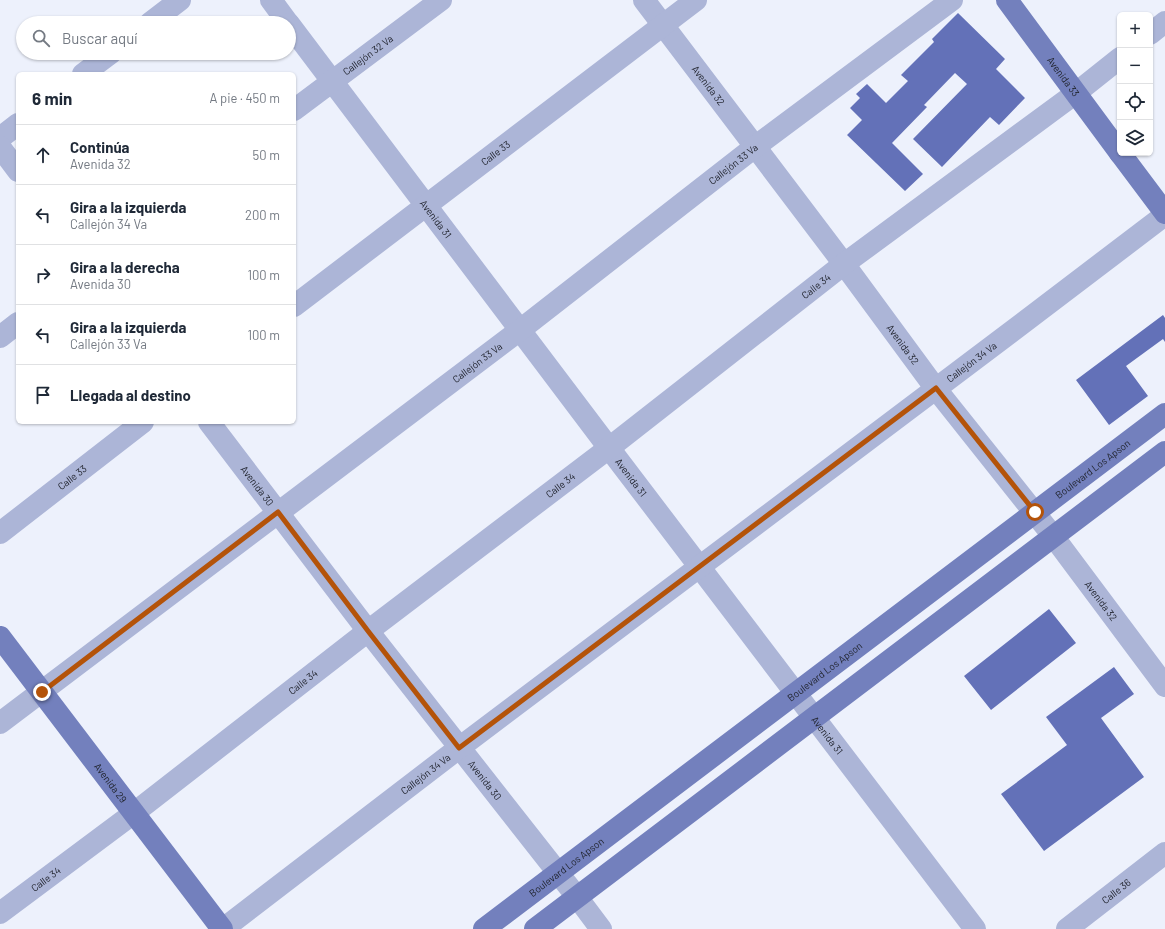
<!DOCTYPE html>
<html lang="es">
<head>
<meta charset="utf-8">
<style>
  body { margin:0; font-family:Barlow,sans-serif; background:#f2f2f3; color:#1f2937 }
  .controls { position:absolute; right:12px; top:12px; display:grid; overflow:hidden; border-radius:6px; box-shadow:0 1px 3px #0004 }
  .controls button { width:36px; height:36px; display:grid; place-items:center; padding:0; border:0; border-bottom:1px solid #e0e1e3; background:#fff; color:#1f2937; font:20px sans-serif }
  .stop { position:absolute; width:12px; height:12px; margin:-9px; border:3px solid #b45309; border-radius:50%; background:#fff }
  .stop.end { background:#b45309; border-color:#fff; box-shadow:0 1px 4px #0008 }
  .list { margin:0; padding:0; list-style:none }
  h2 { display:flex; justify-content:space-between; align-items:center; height:52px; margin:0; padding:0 16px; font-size:17px }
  h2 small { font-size:13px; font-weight:400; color:#747a83 }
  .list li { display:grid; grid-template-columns:26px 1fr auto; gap:12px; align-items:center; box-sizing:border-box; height:60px; padding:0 16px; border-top:1px solid #e0e1e3 }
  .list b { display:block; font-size:15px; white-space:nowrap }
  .list p { margin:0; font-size:13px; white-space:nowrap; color:#747a83 }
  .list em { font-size:13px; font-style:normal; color:#747a83 }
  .icon { flex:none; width:22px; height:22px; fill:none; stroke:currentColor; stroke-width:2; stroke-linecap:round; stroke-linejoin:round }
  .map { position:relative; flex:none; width:1165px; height:929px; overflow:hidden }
  .search { position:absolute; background:#fff; box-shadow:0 1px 3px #0004; left:16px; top:16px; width:280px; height:44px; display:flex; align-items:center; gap:10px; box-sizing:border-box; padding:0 14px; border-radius:22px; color:#747a83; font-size:15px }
  .panel { position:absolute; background:#fff; box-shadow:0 1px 3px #0004; left:16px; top:72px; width:280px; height:352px; border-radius:6px }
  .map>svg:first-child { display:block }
</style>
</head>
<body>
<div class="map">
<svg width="1165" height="929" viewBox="0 0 1165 929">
  <rect width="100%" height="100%" fill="#edf1fc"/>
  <!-- building -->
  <path fill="#6371b8" d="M958,13L1005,59L996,69L1025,98L999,125L990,117L942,167L913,139L967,84L955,73L924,105L927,107L892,143L923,174L905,191L847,135L862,120L850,108L860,98L856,94L867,84L886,103L908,81L901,75L934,42L932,39Z
    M1163,315L1165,318V342L1163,339L1126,366L1148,396L1109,425L1076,380Z
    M1049,609L1076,643L991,710L964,676Z
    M1114,667L1134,694L1101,718L1144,777L1044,851L1001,794L1067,745L1046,717Z"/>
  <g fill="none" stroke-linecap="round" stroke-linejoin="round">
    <!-- minor -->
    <g stroke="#acb5d7" stroke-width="22">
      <path d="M271,0L288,23"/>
      <path id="s1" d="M644,0L844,264L936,389L1053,536L1165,686"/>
      <path d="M150,23L180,0"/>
      <path id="s2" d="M289,24L609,448L975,929"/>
      <path d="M1150,34L1165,22"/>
      <path d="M83,74L111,53"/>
      <path id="s3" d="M294,110L441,0"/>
      <path d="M0,138L18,124"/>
      <path d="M0,147L18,171"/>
      <path id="s4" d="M294,306L696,0"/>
      <path d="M0,337L18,323"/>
      <path id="s5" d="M209,422L368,631L577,897L601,929"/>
      <path id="s6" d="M0,533L143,422"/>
      <path id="s7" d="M0,723L520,330L756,146L952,0"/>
      <path id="s8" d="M0,913L134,813L368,631L609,448L844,264L1076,93L1120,58"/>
      <path id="s9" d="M223,929L459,748L1015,329L1165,215"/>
      <path id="s10" d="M1067,929L1165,853"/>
    </g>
    <!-- major -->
    <g stroke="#7380bd" stroke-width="22">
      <path id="s11" d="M1007,0L1120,153"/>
      <path d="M1120,153L1165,213"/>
      <path id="s12" d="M0,637L222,929"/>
      <path id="s13" d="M484,929L1165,414"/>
      <path d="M535,929L1165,452"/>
    </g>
  </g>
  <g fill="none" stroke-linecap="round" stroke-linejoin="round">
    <!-- route -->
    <path stroke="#b45309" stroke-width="5" d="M42,692L278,512L368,631L459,748L936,388L1035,512"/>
  </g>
  <g text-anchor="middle" stroke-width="3" stroke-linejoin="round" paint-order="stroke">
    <!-- street labels -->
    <g font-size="10" fill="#21242e" stroke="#fefefe">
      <text dy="4" stroke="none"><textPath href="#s3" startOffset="92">Callejón 32 Va</textPath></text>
      <text dy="4" stroke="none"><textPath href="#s11" startOffset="95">Avenida 33</textPath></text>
      <text dy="4" stroke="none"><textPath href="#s1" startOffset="107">Avenida 32</textPath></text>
      <text dy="4" stroke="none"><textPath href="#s4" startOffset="253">Calle 33</textPath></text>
      <text dy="4" stroke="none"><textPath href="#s7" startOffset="922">Callejón 33 Va</textPath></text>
      <text dy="4" stroke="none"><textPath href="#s2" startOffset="244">Avenida 31</textPath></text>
      <text dy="4" stroke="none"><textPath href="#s8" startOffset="1029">Calle 34</textPath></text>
      <text dy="4" stroke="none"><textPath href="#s1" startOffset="431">Avenida 32</textPath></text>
      <text dy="4" stroke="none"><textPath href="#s7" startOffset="598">Callejón 33 Va</textPath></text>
      <text dy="4" stroke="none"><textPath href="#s9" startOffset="939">Callejón 34 Va</textPath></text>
      <text dy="4" stroke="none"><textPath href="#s13" startOffset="763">Boulevard Los Apson</textPath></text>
      <text dy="4" stroke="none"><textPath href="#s6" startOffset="91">Calle 33</textPath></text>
      <text dy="4" stroke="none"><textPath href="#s2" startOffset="568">Avenida 31</textPath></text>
      <text dy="4" stroke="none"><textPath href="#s8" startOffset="705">Calle 34</textPath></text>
      <text dy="4" stroke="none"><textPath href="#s5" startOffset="80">Avenida 30</textPath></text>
      <text dy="4" stroke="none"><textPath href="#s1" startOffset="755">Avenida 32</textPath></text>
      <text dy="4" stroke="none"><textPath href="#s13" startOffset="427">Boulevard Los Apson</textPath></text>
      <text dy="4" stroke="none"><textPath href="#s8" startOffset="381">Calle 34</textPath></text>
      <text dy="4" stroke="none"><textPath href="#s2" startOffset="892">Avenida 31</textPath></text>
      <text dy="4" stroke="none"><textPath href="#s9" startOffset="255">Callejón 34 Va</textPath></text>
      <text dy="4" stroke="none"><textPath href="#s5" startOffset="452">Avenida 30</textPath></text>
      <text dy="4" stroke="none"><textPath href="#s12" startOffset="183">Avenida 29</textPath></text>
      <text dy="4" stroke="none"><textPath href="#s13" startOffset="103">Boulevard Los Apson</textPath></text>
      <text dy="4" stroke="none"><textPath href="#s8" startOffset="57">Calle 34</textPath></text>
      <text dy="4" stroke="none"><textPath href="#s10" startOffset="62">Calle 36</textPath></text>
    </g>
  </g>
</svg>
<div class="controls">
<button>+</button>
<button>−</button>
<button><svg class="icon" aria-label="locate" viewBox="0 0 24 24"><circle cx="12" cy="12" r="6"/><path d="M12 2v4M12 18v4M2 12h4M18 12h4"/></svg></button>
<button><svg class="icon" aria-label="layers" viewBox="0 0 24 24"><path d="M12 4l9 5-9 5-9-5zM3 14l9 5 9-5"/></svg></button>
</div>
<div class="stop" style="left:1035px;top:512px"></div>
<div class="stop end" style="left:42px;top:692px"></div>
<div class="search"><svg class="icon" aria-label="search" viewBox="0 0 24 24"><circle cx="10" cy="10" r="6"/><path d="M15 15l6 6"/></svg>Buscar aquí</div>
<section class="panel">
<h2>6 min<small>A pie · 450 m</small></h2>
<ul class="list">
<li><svg class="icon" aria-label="ahead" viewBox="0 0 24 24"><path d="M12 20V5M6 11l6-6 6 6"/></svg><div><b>Continúa</b><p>Avenida 32</p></div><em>50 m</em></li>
<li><svg class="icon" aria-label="left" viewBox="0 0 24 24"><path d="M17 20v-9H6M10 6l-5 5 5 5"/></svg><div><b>Gira a la izquierda</b><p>Callejón 34 Va</p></div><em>200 m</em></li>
<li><svg class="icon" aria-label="right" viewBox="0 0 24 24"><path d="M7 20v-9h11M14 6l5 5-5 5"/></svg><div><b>Gira a la derecha</b><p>Avenida 30</p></div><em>100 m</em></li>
<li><svg class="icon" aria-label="left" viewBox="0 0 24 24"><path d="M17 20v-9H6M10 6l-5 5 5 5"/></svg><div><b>Gira a la izquierda</b><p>Callejón 33 Va</p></div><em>100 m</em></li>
<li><svg class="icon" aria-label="arrive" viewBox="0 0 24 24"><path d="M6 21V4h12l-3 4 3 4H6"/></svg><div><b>Llegada al destino</b></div></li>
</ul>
</section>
</div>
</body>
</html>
